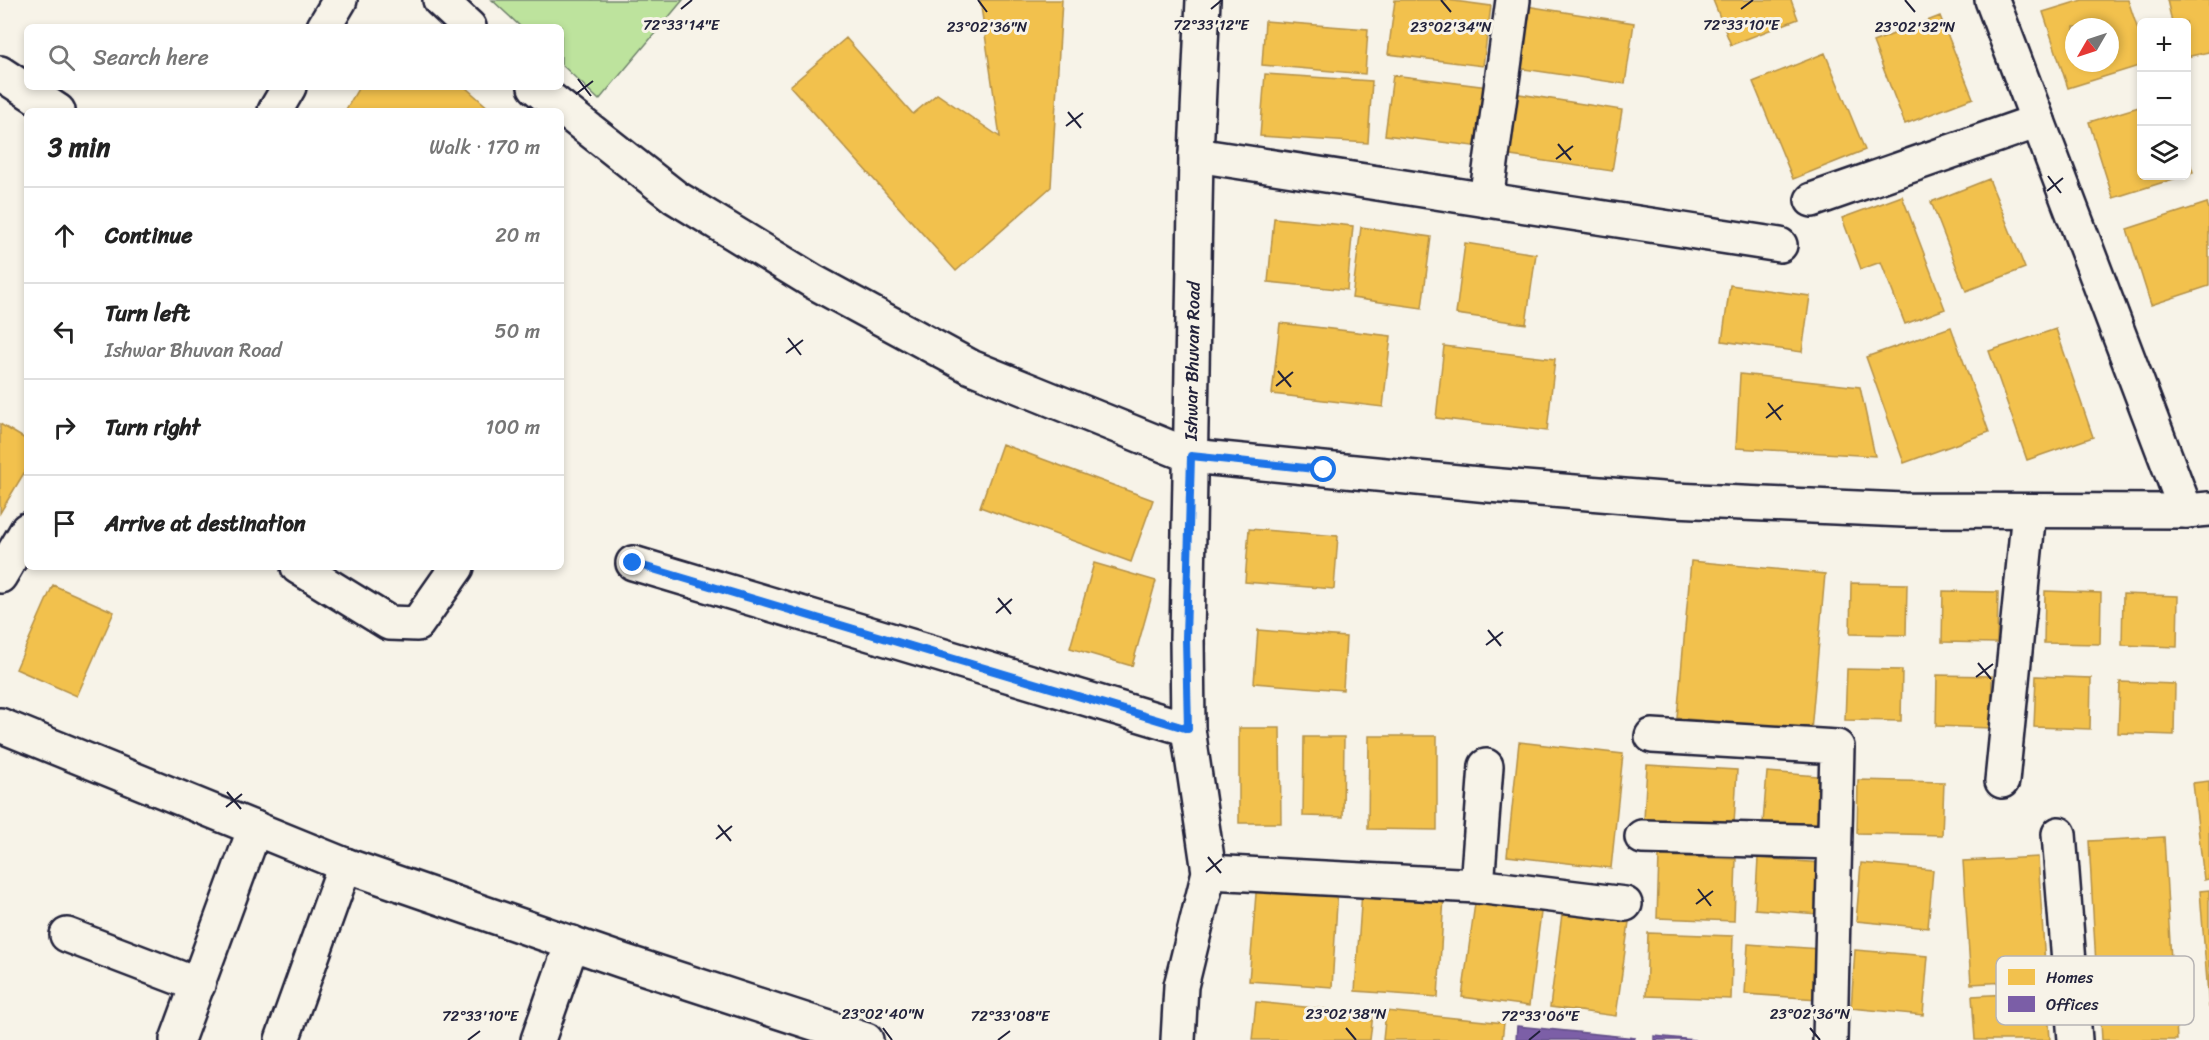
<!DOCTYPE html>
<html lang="en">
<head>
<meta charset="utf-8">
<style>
  body { margin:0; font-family:Sriracha,sans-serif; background:#f2f2f2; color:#222 }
  .controls { position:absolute; right:18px; top:18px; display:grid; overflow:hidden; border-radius:9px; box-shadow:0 3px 9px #0003 }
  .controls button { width:54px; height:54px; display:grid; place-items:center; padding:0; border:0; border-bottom:2px solid #e0e0e0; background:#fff; color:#222; font:30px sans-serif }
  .compass { position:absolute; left:2065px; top:18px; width:54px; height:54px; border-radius:50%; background:#fff; box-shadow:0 3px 9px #0003; rotate:231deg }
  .stop { position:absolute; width:18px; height:18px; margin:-14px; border:4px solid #1a73e8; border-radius:50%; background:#fff }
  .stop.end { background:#1a73e8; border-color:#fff; box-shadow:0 2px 6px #0008 }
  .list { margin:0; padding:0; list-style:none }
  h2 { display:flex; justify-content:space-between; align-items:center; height:78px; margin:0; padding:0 24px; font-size:26px }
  h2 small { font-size:20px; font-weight:400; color:#767676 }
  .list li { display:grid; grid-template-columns:39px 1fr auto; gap:18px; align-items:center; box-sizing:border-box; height:96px; padding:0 24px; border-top:2px solid #e0e0e0 }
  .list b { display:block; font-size:22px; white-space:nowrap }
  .list p { margin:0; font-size:20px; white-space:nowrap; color:#767676 }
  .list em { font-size:20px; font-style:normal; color:#767676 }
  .icon { flex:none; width:33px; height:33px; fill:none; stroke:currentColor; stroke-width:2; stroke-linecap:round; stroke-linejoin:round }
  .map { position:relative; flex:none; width:2209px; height:1040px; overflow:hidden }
  .search { position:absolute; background:#fff; box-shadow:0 3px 9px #0003; left:24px; top:24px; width:540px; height:66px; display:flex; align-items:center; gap:15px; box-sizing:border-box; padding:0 21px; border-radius:9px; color:#767676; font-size:22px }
  .panel { position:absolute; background:#fff; box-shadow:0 3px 9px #0003; left:24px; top:108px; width:540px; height:462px; border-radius:9px }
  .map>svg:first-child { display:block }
</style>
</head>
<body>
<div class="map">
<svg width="2209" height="1040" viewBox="0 0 2209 1040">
  <rect width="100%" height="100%" fill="#f7f3e8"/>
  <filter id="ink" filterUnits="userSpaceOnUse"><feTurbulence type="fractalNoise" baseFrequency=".0167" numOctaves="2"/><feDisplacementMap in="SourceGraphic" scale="12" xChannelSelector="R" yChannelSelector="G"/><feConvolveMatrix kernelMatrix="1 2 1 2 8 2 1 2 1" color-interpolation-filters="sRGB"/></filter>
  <g filter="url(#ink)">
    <!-- green -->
    <path fill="#bde39d" stroke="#70826c" stroke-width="1.5" d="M492,0H683L599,100L561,64V27H521Z"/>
    <!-- homes -->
    <path fill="#f2c14e" stroke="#b49148" stroke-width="1.5" fill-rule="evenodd" d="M980,0H1062L1051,187L956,271L790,86L846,38L913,114L937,94L1000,137Z
      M1395,0H1447L1491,6L1483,66L1388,54Z
      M1713,0H1791L1798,19L1731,45Z
      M2082,0H2128L2142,42V65L2068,88L2043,12ZM2074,27H2110V63H2074Z
      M2167,0H2209V52L2186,57V22H2172Z
      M1526,6L1634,23L1625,84L1517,68Z
      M1940,16L1973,98L1905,124L1873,42Z
      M1265,21L1368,29L1365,74L1262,65Z
      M1825,53L1865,150L1793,179L1753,82Z
      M1265,74L1372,81L1368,143L1260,136Z
      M1393,75L1488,87L1481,147L1385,135Z
      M359,87H465L492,111H345Z
      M1513,93L1622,110L1612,171L1504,155Z
      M2142,106V176H2183L2113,198L2089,122Z
      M2186,151L2193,172L2186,174Z
      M1989,179L2025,268L1966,291L1931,202Z
      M1902,196L1945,309L1905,324L1881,262L1861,269L1842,218Z
      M2207,203L2209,209V286L2151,305L2127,229Z
      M1274,218L1353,226L1347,290L1268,282Z
      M1361,227L1431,237L1422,308L1352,298Z
      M1465,243L1536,254L1526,324L1456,314Z
      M1730,285L1810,296L1802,352L1722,341Z
      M1280,323L1391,336L1383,407L1272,394Z
      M1951,327L1989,432L1904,463L1866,357Z
      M2056,329L2093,437L2027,460L1989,351Z
      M1444,346L1555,359L1547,431L1436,418Z
      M1740,374L1860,387L1875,456L1736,448Z
      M0,424L27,440V468L0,513Z
      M1002,444L1153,500L1131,562L980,507Z
      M1249,529L1338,536L1334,589L1245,582Z
      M1691,561L1825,574L1811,731L1677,718Z
      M1094,563L1156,581L1132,666L1070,648Z
      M1851,583L1907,584L1906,635L1850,634Z
      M53,585L114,612L77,696L16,669Z
      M1943,591L1998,592L1997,643L1942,642Z
      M2045,591L2101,593L2100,644L2044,643Z
      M2123,594L2178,596L2177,647L2122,645Z
      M1258,630L1346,637L1343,690L1254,683Z
      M1847,669L1902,670L1901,721L1845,720Z
      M1937,675L1992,676L1991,728L1936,726Z
      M2036,676L2091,678L2090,729L2034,727Z
      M2120,682L2175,684L2174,735L2118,733Z
      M1239,728H1280L1281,823H1239Z
      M1369,736H1437V830L1368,829Z
      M1304,737H1344L1343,817L1303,816Z
      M1519,742L1623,754L1611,868L1507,856Z
      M1647,765L1737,770L1734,825L1644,820Z
      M1767,772L1830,777L1826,827L1763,823Z
      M1858,780L1944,782L1942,835L1857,833Z
      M2209,781V879L2204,880L2193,783Z
      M2164,837L2171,960L2096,965L2089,841Z
      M1659,856L1736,859L1734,921L1657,918Z
      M2038,857L2046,980L1971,984L1963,861Z
      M1758,858L1821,863L1818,914L1755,909Z
      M1861,863L1933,870L1928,928L1856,921Z
      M1257,881L1338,887L1332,987L1249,981Z
      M2209,890V1008L2200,891Z
      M1362,891L1444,897L1438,997L1355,991Z
      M1476,896L1542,905L1529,1006L1462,997Z
      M1563,906L1630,915L1616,1016L1550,1007Z
      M1648,933L1733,936L1731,999L1646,996Z
      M1748,944L1820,949L1818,999L1745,994Z
      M1855,950L1928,956L1923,1015L1851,1008Z
      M2174,984L2177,1040H2102L2099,988Z
      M2047,992L2050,1040H1975L1972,996Z
      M1256,1002L1373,1014L1370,1040H1252Z
      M1386,1011L1504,1023L1502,1040H1383Z"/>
    <!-- offices -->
    <path fill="#7b5ea7" stroke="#604c87" stroke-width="1.5" d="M1517,1026L1635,1038L1634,1040H1516Z
      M1654,1036L1695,1040H1654Z"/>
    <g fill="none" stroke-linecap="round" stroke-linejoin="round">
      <defs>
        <g id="minor">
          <path d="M440,0L469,27"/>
          <path d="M1992,0L2186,511"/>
          <path d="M324,27L340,0"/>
          <path d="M0,73L58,111"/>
          <path d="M535,87L675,197L814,282L971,367L1191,456L1489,485L1674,500L1904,510L2186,511L2209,509"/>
          <path d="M275,111L289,87"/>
          <path d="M1196,155L1780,245"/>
          <path d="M1486,200L1513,0"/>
          <path d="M1812,200L2038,121"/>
          <path d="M633,563L1188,729"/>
          <path d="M298,567L389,623L417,624L457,567"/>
          <path d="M0,576L27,530"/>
          <path d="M0,725L345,865L623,961L866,1040"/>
          <path d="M1652,736L1837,747L1830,1040"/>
          <path d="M2002,781L2029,511"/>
          <path d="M2059,834L2075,1040"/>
          <path d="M1642,837L1834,842"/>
          <path d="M1209,872L1477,886L1625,904"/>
          <path d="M1477,886L1486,766"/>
          <path d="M67,935L198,985"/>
          <path d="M177,1040L255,828"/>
          <path d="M282,1040L345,865"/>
          <path d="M538,1040L572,943"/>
          <path id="s1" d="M1178,1040L1181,986L1209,872L1188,729L1187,638L1196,155L1203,0"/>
        </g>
      </defs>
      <!-- minor casing -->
      <use href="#minor" stroke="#22223b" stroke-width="38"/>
      <!-- minor -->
      <use href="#minor" stroke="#f7f3e8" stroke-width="33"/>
    </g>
  </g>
  <g fill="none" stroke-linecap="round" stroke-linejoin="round" filter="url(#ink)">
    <!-- route -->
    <path stroke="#1a73e8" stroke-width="8" d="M633,563L1188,729L1186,638L1191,456L1324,470"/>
  </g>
  <!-- ticks -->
  <path fill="none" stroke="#22223b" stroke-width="2" d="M978,0L987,12M1441,0L1451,12M1905,0L1915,12M681,9L692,0M1211,9L1222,0M1741,9L1753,0M578,79L591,96M576,94L593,81M1068,112L1081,128M1066,126L1083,113M1558,144L1571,160M1556,159L1573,146M2048,176L2061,193M2047,191L2063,178M788,338L801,355M786,353L803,340M1278,371L1291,387M1276,386L1293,372M1768,403L1781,420M1766,418L1783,405M998,598L1011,614M996,613L1012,599M1488,630L1501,646M1486,645L1503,632M1978,663L1991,679M1976,677L1993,664M227,792L241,809M226,807L242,794M718,825L731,841M716,839L732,826M1208,857L1221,873M1206,872L1222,859M1698,889L1711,906M1696,904L1713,891M883,1028L892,1040M1346,1028L1356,1040M1810,1028L1820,1040M468,1040L480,1031M998,1040L1010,1031M1529,1040L1540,1031"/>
  <g text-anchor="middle" stroke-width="6" stroke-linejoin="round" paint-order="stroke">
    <!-- street labels -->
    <g font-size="18" fill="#22223b" stroke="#f7f3e8">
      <text dy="6" stroke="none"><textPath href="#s1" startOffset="684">Ishwar Bhuvan Road</textPath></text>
    </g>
  </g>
  <!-- legend -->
  <rect x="1996" y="956" width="198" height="69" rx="9" fill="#f7f3e8" stroke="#b7b4b4" stroke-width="1.5"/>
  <rect x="2008" y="969" width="27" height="16" fill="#f2c14e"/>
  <rect x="2008" y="996" width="27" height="16" fill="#7b5ea7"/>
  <g font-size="16" fill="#22223b">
    <text x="2046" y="983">Homes</text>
    <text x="2046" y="1010">Offices</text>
  </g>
  <g font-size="15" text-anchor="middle" fill="#22223b" stroke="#f7f3e8" stroke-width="6" stroke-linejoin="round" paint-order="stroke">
    <text x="681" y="30">72°33'14"E</text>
    <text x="1211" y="30">72°33'12"E</text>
    <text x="1741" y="30">72°33'10"E</text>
    <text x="987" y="32">23°02'36"N</text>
    <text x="1451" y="32">23°02'34"N</text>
    <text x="1915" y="32">23°02'32"N</text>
    <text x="883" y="1019">23°02'40"N</text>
    <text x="1346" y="1019">23°02'38"N</text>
    <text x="1810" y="1019">23°02'36"N</text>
    <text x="480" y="1021">72°33'10"E</text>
    <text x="1010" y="1021">72°33'08"E</text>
    <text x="1540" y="1021">72°33'06"E</text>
  </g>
</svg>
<div class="controls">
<button>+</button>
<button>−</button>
<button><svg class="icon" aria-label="layers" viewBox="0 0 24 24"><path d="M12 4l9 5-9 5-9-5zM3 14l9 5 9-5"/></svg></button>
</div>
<svg class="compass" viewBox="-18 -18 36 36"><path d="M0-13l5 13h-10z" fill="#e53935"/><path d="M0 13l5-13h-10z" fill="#767676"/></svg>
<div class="stop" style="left:1324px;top:470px"></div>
<div class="stop end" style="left:633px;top:563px"></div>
<div class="search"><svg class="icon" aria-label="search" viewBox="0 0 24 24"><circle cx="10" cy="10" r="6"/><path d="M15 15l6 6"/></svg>Search here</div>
<section class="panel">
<h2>3 min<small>Walk · 170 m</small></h2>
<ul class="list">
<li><svg class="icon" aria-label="ahead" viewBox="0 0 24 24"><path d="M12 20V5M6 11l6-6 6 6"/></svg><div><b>Continue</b></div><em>20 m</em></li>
<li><svg class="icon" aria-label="left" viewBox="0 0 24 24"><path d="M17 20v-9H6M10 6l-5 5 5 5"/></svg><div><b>Turn left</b><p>Ishwar Bhuvan Road</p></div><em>50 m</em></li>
<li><svg class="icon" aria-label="right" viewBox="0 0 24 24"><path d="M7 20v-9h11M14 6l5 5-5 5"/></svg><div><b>Turn right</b></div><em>100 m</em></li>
<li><svg class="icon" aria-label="arrive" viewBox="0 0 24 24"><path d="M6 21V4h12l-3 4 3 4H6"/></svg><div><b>Arrive at destination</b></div></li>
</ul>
</section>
</div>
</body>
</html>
